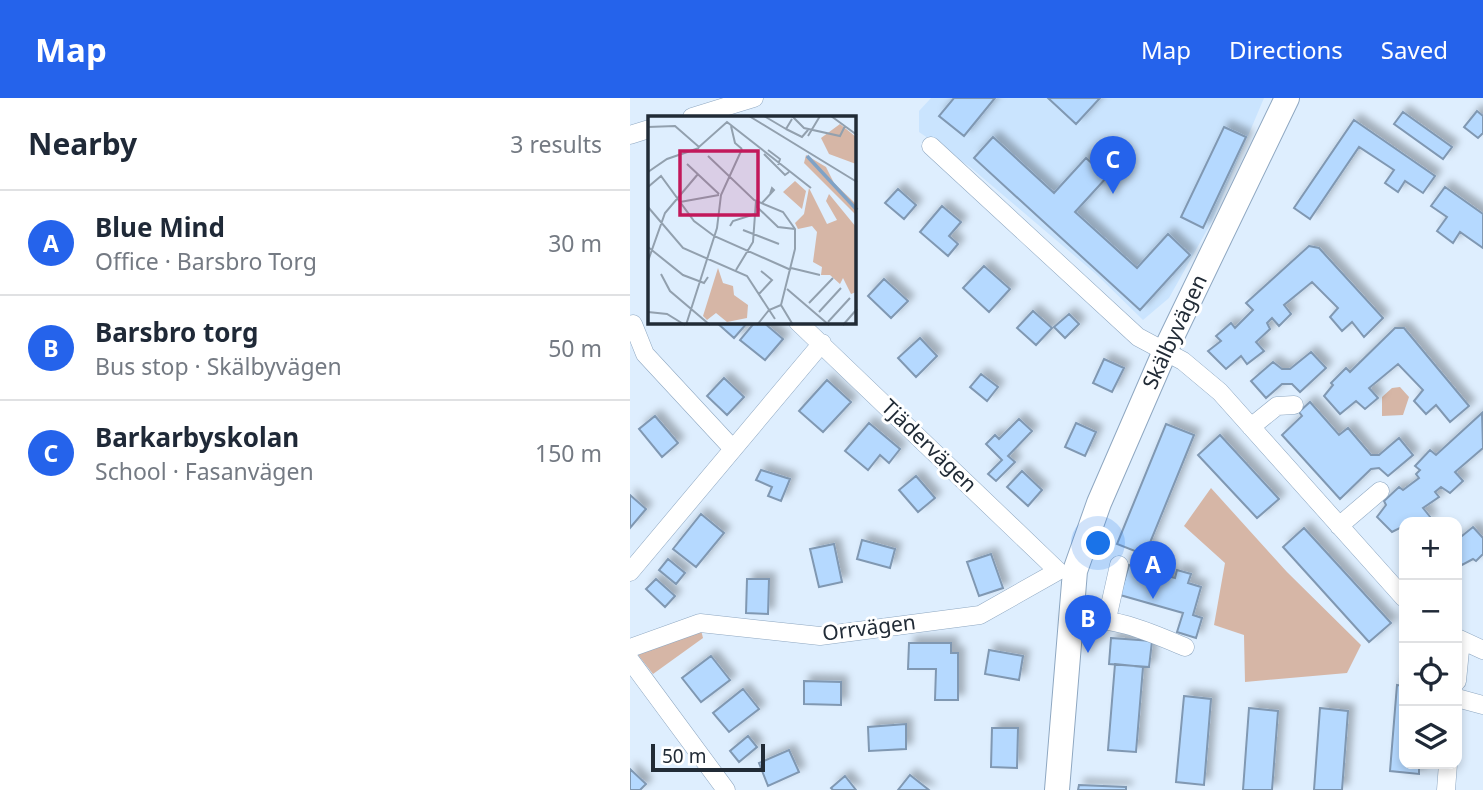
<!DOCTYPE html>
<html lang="en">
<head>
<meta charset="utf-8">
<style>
  body { margin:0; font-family:"Noto Sans",sans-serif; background:#f2f2f3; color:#1f2937 }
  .controls { position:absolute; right:21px; bottom:21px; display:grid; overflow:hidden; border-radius:14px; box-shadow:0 4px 10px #0003 }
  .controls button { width:63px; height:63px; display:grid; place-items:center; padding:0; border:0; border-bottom:2px solid #e0e1e3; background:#fff; color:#1f2937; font:35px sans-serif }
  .scale { position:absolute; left:21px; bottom:18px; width:114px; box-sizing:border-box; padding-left:7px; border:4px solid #212b36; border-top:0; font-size:19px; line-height:24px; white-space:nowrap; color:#212b36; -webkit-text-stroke:5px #fff; paint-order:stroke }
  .you { position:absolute; left:469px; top:446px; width:24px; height:24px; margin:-18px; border:5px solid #fff; border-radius:50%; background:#1a73e8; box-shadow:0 0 0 10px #1a73e833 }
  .badge { display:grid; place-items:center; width:46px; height:46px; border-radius:50%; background:#2563eb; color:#fff; font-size:23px; font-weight:700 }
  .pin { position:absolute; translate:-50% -58px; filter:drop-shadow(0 2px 4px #0008) }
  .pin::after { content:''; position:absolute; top:37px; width:24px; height:21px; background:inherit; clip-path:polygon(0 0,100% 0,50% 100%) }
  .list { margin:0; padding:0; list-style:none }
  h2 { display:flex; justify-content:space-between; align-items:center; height:91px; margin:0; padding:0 28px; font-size:30px }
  h2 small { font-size:23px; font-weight:400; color:#747a83 }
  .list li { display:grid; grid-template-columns:46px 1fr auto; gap:21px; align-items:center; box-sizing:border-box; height:105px; padding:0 28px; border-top:2px solid #e0e1e3 }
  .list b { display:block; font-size:26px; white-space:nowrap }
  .list p { margin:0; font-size:23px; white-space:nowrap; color:#747a83 }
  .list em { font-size:23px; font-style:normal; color:#747a83 }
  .icon { flex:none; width:38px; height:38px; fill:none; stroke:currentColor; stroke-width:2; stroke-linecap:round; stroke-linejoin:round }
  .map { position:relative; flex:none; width:853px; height:692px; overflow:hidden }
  header { display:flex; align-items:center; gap:42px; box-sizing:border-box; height:98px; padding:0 35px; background:#2563eb; color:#fff }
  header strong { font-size:33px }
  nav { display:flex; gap:38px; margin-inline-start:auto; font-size:24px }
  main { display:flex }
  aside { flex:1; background:#fff }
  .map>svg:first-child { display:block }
</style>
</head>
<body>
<header>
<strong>Map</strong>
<nav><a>Map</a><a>Directions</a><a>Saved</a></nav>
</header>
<main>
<aside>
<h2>Nearby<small>3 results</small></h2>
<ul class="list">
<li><span class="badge">A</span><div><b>Blue Mind</b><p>Office · Barsbro Torg</p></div><em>30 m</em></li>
<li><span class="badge">B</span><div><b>Barsbro torg</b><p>Bus stop · Skälbyvägen</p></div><em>50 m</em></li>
<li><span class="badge">C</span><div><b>Barkarbyskolan</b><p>School · Fasanvägen</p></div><em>150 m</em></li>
</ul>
</aside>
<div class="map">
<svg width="853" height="692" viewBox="0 0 853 692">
  <defs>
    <filter id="shadow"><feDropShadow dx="6" dy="-6" stdDeviation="3.5" flood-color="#0004"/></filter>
  </defs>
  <rect width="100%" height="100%" fill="#deeefe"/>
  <!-- built -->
  <path fill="#cae4fe" d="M301,0H634L582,123L539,200L513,222L466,176L340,69L289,34V13Z"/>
  <!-- green -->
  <path fill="#d6b6a6" d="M770,289L779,299L773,317L752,318V299L762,290Z
    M581,390L657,474L731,547L717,575L615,584L614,537L584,527L595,465L554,428Z
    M71,532L73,540L23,576L5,553Z"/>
  <!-- building -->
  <path fill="#b5d9ff" stroke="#8098b2" stroke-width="2" filter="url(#shadow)" d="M324,0H365L334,38L309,18Z
    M418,0H470L446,26Z
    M847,13L853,18V35L848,40L834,29Z
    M773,14L822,49L813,61L764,26Z
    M724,22L805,78L793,95L775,83L768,94L755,85L764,72L729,49L680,121L664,110Z
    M594,29L616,39L573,130L551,119Z
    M363,39L424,95L456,60L477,79L445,114L507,170L538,136L560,157L510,212L344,60Z
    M815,89L853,116V150L830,134L823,145L807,133L817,119L801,108Z
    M268,91L286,107L274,121L255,105Z
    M312,108L331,124L319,138L328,146L318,158L290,134Z
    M679,148L689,150L753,220L734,239L722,224L712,233L700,219L708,210L682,184L654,207L661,216L649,228L642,220L637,225L640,231L626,244L634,253L617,266L611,258L596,271L578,253L591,243L586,238L601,225L605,230L623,212L616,205Z
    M354,168L380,191L359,214L333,190Z
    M254,181L278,203L261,220L238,198Z
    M403,213L422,230L406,247L387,230Z
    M439,216L449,226L435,240L424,229Z
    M86,224H118L104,240Z
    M125,224H133L153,241L135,262L110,242Z
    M765,230H774L839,308L820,324L806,307L796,316L784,303L793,292L768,266L739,290L748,300L735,311L726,303L710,316L694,298L703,287L701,285L716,270L720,274Z
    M290,240L307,258L286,279L268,260Z
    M681,254L696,270L670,294L662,286H652L636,300L621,283L643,264L652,271H660Z
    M474,261L494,270L482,294L463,285Z
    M351,276L368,289L357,303L340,289Z
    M94,280L114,299L97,317L77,298Z
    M197,282L221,304L193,334L169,313Z
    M680,304L709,337L718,330L741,357H749L769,340L783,357L758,378L749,370L741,371L710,401L652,337L672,318L669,314Z
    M852,315L853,350L825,374L833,383L820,395L811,389L805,394L809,399L793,410L801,420L796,424H774V428L762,434L747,419L756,407L754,403L769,389L773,392L789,380L786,376L790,372L785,368L800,352L806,357Z
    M25,318L48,345L32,359L9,331Z
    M389,321L402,333L378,358L385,364L366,383L358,376L372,362L356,346L365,337L369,341Z
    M239,325L270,351L259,365L250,357L238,372L215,353Z
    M446,325L466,334L455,358L435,349Z
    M536,326L564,337L515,457L487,446Z
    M590,337L649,401L627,420L568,357Z
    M131,372L160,381L151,403L138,398L142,389L126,382Z
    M392,373L412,392L398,408L377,389Z
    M286,378L305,400L288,414L269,392Z
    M0,397L16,411L0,430Z
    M71,416L94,435L66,469L43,451Z
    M843,429L853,440V456L846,463L843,461L832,467L827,461V442Z
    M674,430L761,525L739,544L653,449Z
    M232,442L265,451L260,470L227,461Z
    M204,446L212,484L189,489L180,451Z
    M361,456L373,490L349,498L337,464Z
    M38,461L55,475L46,486L29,472Z
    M499,467L545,480L547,472L561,476L558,485L571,489L563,517L572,520L566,540L547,534L553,515L490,497Z
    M26,481L45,498L35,509L16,491Z
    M117,481H139L138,516L116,515Z
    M481,540L522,543L519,569L479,566Z
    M279,545H321V555H328V602H305L306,571H278Z
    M359,552L393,558L389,582L355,576Z
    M81,558L100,582L71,604L52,580Z
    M485,566L513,569L506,654L478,652Z
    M174,583L211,584V607L174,606Z
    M767,587L774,588V666H789V676L760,673Z
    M113,591L129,611L99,634L83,615Z
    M554,598L581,601L574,687L546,684Z
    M619,610L648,613L642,692H613Z
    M690,610L718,613L712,692H684Z
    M276,626V651L239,653L238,629Z
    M362,630H388L387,670L361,669Z
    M118,638L127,649L109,664L100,653Z
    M159,652L169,674L138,688L129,665Z
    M0,671L16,686L10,692H0Z
    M280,677L299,692H268Z
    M215,678L226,692H203L201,690Z
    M449,687L496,689V692H448Z"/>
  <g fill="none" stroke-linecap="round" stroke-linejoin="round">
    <defs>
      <path id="street" d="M62,19L124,0
        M0,37L19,31
        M301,48L508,239L553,263L590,294L774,500
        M168,224L428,473
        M3,226L15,256L103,351
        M621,329L647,308L664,307
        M709,428L750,393
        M0,474L192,245
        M442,521C484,518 517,533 555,549
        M477,521L489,467
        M827,540L853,552
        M0,550L70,525L190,538L350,517L428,473
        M0,562L96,692
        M827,583L831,542
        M827,600L853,607
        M816,692L818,666"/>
      <path id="secondary" d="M427,692L445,473L469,405L535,253L657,0"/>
    </defs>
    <!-- street casing -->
    <use href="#street" stroke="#8ea7c1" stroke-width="19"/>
    <!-- secondary casing -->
    <use href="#secondary" stroke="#8ea7c1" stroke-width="26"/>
    <!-- street -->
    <use href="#street" stroke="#fff" stroke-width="18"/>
    <!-- secondary -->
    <use href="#secondary" stroke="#fff" stroke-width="24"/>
  </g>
  <g text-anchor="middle" stroke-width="6" stroke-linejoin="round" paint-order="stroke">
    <!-- street labels -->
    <g font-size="21" fill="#212b36" stroke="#fff">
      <text transform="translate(545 234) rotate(-65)" y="7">Skälbyvägen</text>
      <text transform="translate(299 348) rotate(44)" y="7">Tjädervägen</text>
      <text transform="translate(239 530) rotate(-7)" y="7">Orrvägen</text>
    </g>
  </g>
  <!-- overview -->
  <g transform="translate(18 18)">
    <rect width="208" height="208" fill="#deeefe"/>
    <path d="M192,8L208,21V48L181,38L173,22ZM158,39L178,51L186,67L208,88V99L156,47ZM147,65L158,75L154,93L135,76ZM161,72L179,108L189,104L178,85L181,78L208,111V176L203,178L195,162L192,168L182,159H173L174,151L165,146L169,116L164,110L150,113L147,107L156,98ZM70,152L75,167L85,170L86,179L100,189L99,202L79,206L68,197L59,204L55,200Z" fill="#d6b6a6"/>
    <path fill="none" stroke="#7fa2c6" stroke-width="3.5" d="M159,40L209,94"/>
    <path fill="none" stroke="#92a0ae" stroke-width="2" d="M101,0L209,66M116,0L138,13L144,3M144,0L156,12L192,20L197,10M183,0L209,19M83,10L87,27L94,33M0,11L27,10L51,31L79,6L163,72M138,13L154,21L160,14M160,20L172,0M120,34L132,43L130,49M116,38L137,59L141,56M60,40L106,84L135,96L147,113V133L133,189L145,209M39,48L71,78M0,56L19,43L51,32M0,71L13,60L46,105L66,120L143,154M32,86L71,79M114,87L126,74L124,72L122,78M108,90L130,111L147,113M0,91L35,132L99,160L127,203M82,110L85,105L107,98M95,114L131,128M0,131L35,159L56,167L60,161M0,145L17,97L50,58M143,152L172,159M88,154L105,126L108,85M13,158L22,175L62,209M139,173L181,209M111,178L124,164L113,155M161,187L185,162M0,196L19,198L37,209M171,196L193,172M180,206L202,182M38,209L69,112L73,79L94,33M109,209L121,194L133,189M195,209L209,193"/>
    <path fill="#c2185b" fill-opacity="0.15" stroke="#c2185b" stroke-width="3.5" d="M32,35H110V99H32Z"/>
    <rect width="208" height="208" fill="none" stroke="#212b36" stroke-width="3.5"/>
  </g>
</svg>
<div class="controls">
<button>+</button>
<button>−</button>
<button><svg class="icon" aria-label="locate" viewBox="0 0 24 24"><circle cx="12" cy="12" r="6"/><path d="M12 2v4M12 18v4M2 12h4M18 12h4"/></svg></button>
<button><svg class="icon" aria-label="layers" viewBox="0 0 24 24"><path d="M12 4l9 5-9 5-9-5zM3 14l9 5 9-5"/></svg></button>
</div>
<div class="scale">50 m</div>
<div class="you"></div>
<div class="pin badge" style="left:523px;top:501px">A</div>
<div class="pin badge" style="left:458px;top:555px">B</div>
<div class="pin badge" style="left:483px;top:96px">C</div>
</div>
</main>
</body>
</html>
